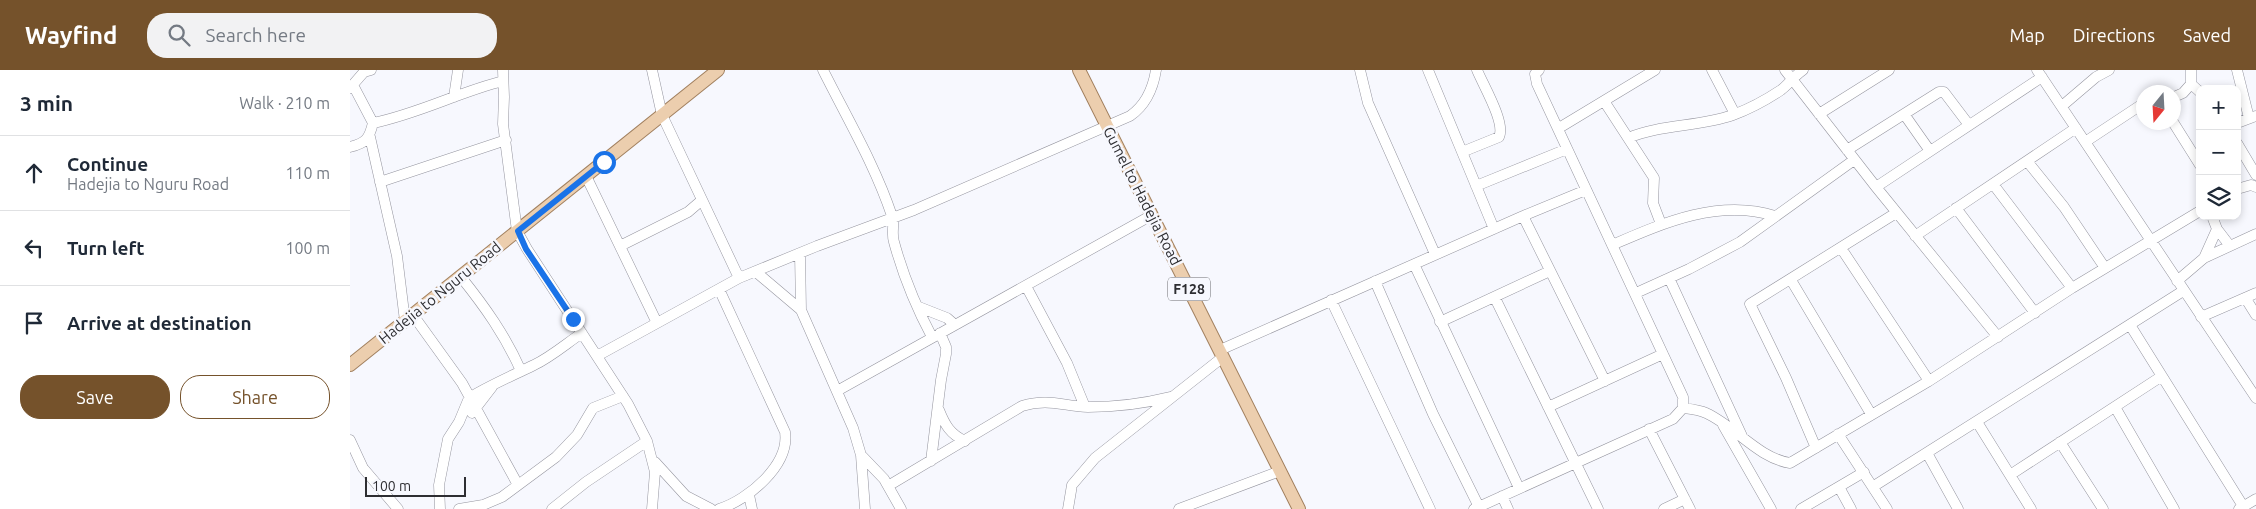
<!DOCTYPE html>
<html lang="en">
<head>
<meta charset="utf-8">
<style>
  body { margin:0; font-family:Ubuntu,sans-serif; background:#f2f2f3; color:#1f2937 }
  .controls { position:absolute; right:15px; top:15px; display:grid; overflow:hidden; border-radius:10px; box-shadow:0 2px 8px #0003 }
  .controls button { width:45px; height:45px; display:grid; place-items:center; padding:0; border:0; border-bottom:1px solid #e0e1e3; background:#fff; color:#1f2937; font:25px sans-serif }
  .compass { position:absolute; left:1786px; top:15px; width:45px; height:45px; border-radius:50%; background:#fff; box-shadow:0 2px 8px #0003; rotate:198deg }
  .scale { position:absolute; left:15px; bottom:12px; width:101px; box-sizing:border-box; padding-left:5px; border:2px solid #2e2e32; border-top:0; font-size:14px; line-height:18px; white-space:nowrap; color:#2e2e32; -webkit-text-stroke:4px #f7f8fe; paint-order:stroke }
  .stop { position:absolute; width:15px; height:15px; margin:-11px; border:4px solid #1a73e8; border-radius:50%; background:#fff }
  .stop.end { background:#1a73e8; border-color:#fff; box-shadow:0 1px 5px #0008 }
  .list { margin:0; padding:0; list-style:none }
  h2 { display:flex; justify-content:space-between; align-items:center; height:65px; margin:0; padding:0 20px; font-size:21px }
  h2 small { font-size:16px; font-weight:400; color:#747a83 }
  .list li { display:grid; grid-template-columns:32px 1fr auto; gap:15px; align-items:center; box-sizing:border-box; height:75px; padding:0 20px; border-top:1px solid #e0e1e3 }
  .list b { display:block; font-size:19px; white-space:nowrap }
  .list p { margin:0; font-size:16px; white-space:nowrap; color:#747a83 }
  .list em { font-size:16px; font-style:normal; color:#747a83 }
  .actions { display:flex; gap:10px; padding:15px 20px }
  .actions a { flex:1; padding:11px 0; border:1px solid #75522b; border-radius:20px; text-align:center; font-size:18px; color:#75522b }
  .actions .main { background:#75522b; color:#fff }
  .icon { flex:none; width:28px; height:28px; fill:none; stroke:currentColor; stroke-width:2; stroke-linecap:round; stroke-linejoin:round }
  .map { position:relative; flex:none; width:1906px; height:439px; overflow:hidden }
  header { display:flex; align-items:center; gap:30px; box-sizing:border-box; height:70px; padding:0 25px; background:#75522b; color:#fff }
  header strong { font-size:24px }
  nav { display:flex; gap:28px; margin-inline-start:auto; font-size:18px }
  .search { width:350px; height:45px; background:#f2f2f3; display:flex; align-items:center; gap:12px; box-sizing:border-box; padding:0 18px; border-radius:20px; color:#747a83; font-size:19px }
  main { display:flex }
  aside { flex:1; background:#fff }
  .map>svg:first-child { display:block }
</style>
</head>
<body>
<header>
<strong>Wayfind</strong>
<div class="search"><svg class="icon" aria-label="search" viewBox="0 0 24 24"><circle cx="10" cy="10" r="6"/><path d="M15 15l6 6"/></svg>Search here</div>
<nav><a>Map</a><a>Directions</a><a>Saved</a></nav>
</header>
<main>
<aside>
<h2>3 min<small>Walk · 210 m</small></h2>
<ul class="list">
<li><svg class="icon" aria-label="ahead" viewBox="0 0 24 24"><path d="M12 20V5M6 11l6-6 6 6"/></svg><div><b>Continue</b><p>Hadejia to Nguru Road</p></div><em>110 m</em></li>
<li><svg class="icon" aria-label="left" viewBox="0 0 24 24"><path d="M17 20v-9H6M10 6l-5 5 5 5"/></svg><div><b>Turn left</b></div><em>100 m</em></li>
<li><svg class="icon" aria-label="arrive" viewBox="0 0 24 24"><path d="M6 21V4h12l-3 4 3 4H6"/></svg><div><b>Arrive at destination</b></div></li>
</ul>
<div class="actions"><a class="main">Save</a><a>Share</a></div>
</aside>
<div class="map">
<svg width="1906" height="439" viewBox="0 0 1906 439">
  <rect width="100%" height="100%" fill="#f7f8fe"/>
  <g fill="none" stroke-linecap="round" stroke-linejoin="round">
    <defs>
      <path id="minor" d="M153,0L154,27L153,54L167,161L177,179L278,334L297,371L305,402L302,439
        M302,0L312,45L389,208
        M473,0C497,48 525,95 542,146C545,154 541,163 544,172C553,205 566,237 582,267
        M1010,0L1018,33L1085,184
        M1078,0L1144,159
        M1362,0L1385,44
        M1435,0L1526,117L1648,267
        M1687,0L1906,328
        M1887,0L1899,48
        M1841,14L1850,22
        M3,15L23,53
        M0,18L14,2L21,0
        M104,27L108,0
        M1824,27L1833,23L1841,14V0
        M1254,31L1304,108L1303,133L1311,154
        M1712,36L1746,7L1759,0
        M1469,44L1539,0
        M1554,44L1580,81
        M1823,52L1850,95
        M1887,53L1906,46
        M1209,58L1305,0
        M20,67L47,186L55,251
        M1278,68C1311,54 1349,57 1383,45C1399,39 1416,30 1431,20C1438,15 1443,7 1453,0
        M1735,72L1794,33
        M1887,73L1906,105
        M0,77C16,73 19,69 23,53C68,44 109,22 153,11
        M1497,80L1589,22H1594L1619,55
        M1112,82L1149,67C1156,53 1133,15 1127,0
        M1677,91L1714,137L1755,198
        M236,106L307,253
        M30,112L156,70
        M1643,114L1722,218
        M1126,116L1217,79
        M1526,117L1692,7
        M1887,119L1901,115L1906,117
        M1606,138L1685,243
        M1173,146L1255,311
        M1862,146L1867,159L1880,176
        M1565,166L1726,58
        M1262,175C1313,153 1369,128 1425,146
        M270,176L338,142L352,130
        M1491,178L1579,311
        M450,183L451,240L503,358L511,385L515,439
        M1854,188L1867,159
        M1064,194L1169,418
        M406,202L451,240
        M111,207C135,237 155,265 171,301
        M1319,208L1392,366
        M1441,210L1521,344
        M1025,211L1083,344L1129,437
        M1827,211L1854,188L1906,164
        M676,216L717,293L735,337
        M1286,223L1339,199L1390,172L1504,90
        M1145,228L1248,439
        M1896,229L1906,245
        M981,230L1080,439
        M569,237L597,248L605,255
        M63,245L112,313L168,415
        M1851,247L1906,223
        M1090,252L1200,201
        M1780,255L1893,436
        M870,280L1173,146L1236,120
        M247,286L389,208L467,176L564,140L780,46C796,35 803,19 806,0
        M487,321L802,145
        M1198,337L1313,284
        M1765,337L1824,439
        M1333,338C1341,339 1350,340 1356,343C1385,356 1408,388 1440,393L1579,311L1722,218L1850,141
        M589,340C595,355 600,364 615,371
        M122,343L142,317
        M1627,352L1681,439
        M1373,355L1421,439
        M1299,359L1340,439
        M1488,364L1537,439
        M0,370L13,398L48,439
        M1710,372L1753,439
        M1466,378L1436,308L1400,234L1546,143
        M1577,383L1608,439
        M511,385L534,409L551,439
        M581,391L591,310L596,284V277L590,263
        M305,392L336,426L361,439
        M1660,405L1812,306
        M538,416L672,336C698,328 713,336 738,337C767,337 792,334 820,327
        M1524,416L1833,221
        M1489,417L1501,439
        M399,425L402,439
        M1152,426L1158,439
        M90,439L89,415L98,369L109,352L119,328C140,315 162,306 184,295C201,287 217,273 232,263
        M109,439L133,435L152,427L206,387L227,365L243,338L273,326
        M202,439L236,412L297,371
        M369,439C398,430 440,395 435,362L369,219
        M718,439L722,415L745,388L873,287
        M829,439L930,401
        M1124,439L1323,349L1333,338V327L1187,14L1185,4L1189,0
        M1314,439L1335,429
        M1451,439L1514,402
        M1889,439L1906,429"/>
      <path id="major" d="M729,0L949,439
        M0,295L368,0"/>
    </defs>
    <!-- minor casing -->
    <use href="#minor" stroke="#95959f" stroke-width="11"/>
    <!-- major casing -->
    <use href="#major" stroke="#a28160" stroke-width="14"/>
    <!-- minor -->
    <use href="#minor" stroke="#fff" stroke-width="10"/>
    <!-- major -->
    <use href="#major" stroke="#ecceae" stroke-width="12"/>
  </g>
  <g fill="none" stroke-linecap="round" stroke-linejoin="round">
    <!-- route -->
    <path stroke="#1a73e8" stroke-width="6" d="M223,249L176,179L168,161L254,92"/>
  </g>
  <g text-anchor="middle" stroke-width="5" stroke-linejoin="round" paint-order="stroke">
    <!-- shield labels -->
    <rect fill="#f7f8fe" stroke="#6a6b6f" stroke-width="1" x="818" y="207.5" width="42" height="23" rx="4"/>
    <g font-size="14" font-weight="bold" fill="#2e2e32">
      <text x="839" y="224">F128</text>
    </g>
    <!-- street labels -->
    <g font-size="15" fill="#2e2e32" stroke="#f7f8fe">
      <text transform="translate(792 126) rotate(63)" y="5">Gumel to Hadejia Road</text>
      <text transform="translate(90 223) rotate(-39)" y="5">Hadejia to Nguru Road</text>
    </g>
  </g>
</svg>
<div class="controls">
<button>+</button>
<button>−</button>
<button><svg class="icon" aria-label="layers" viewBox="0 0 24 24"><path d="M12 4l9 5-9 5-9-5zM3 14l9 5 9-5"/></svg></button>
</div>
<svg class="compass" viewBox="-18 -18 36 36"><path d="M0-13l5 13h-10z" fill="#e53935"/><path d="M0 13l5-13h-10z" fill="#747a83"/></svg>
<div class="scale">100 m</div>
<div class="stop" style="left:254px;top:92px"></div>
<div class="stop end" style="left:223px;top:249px"></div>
</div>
</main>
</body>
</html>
